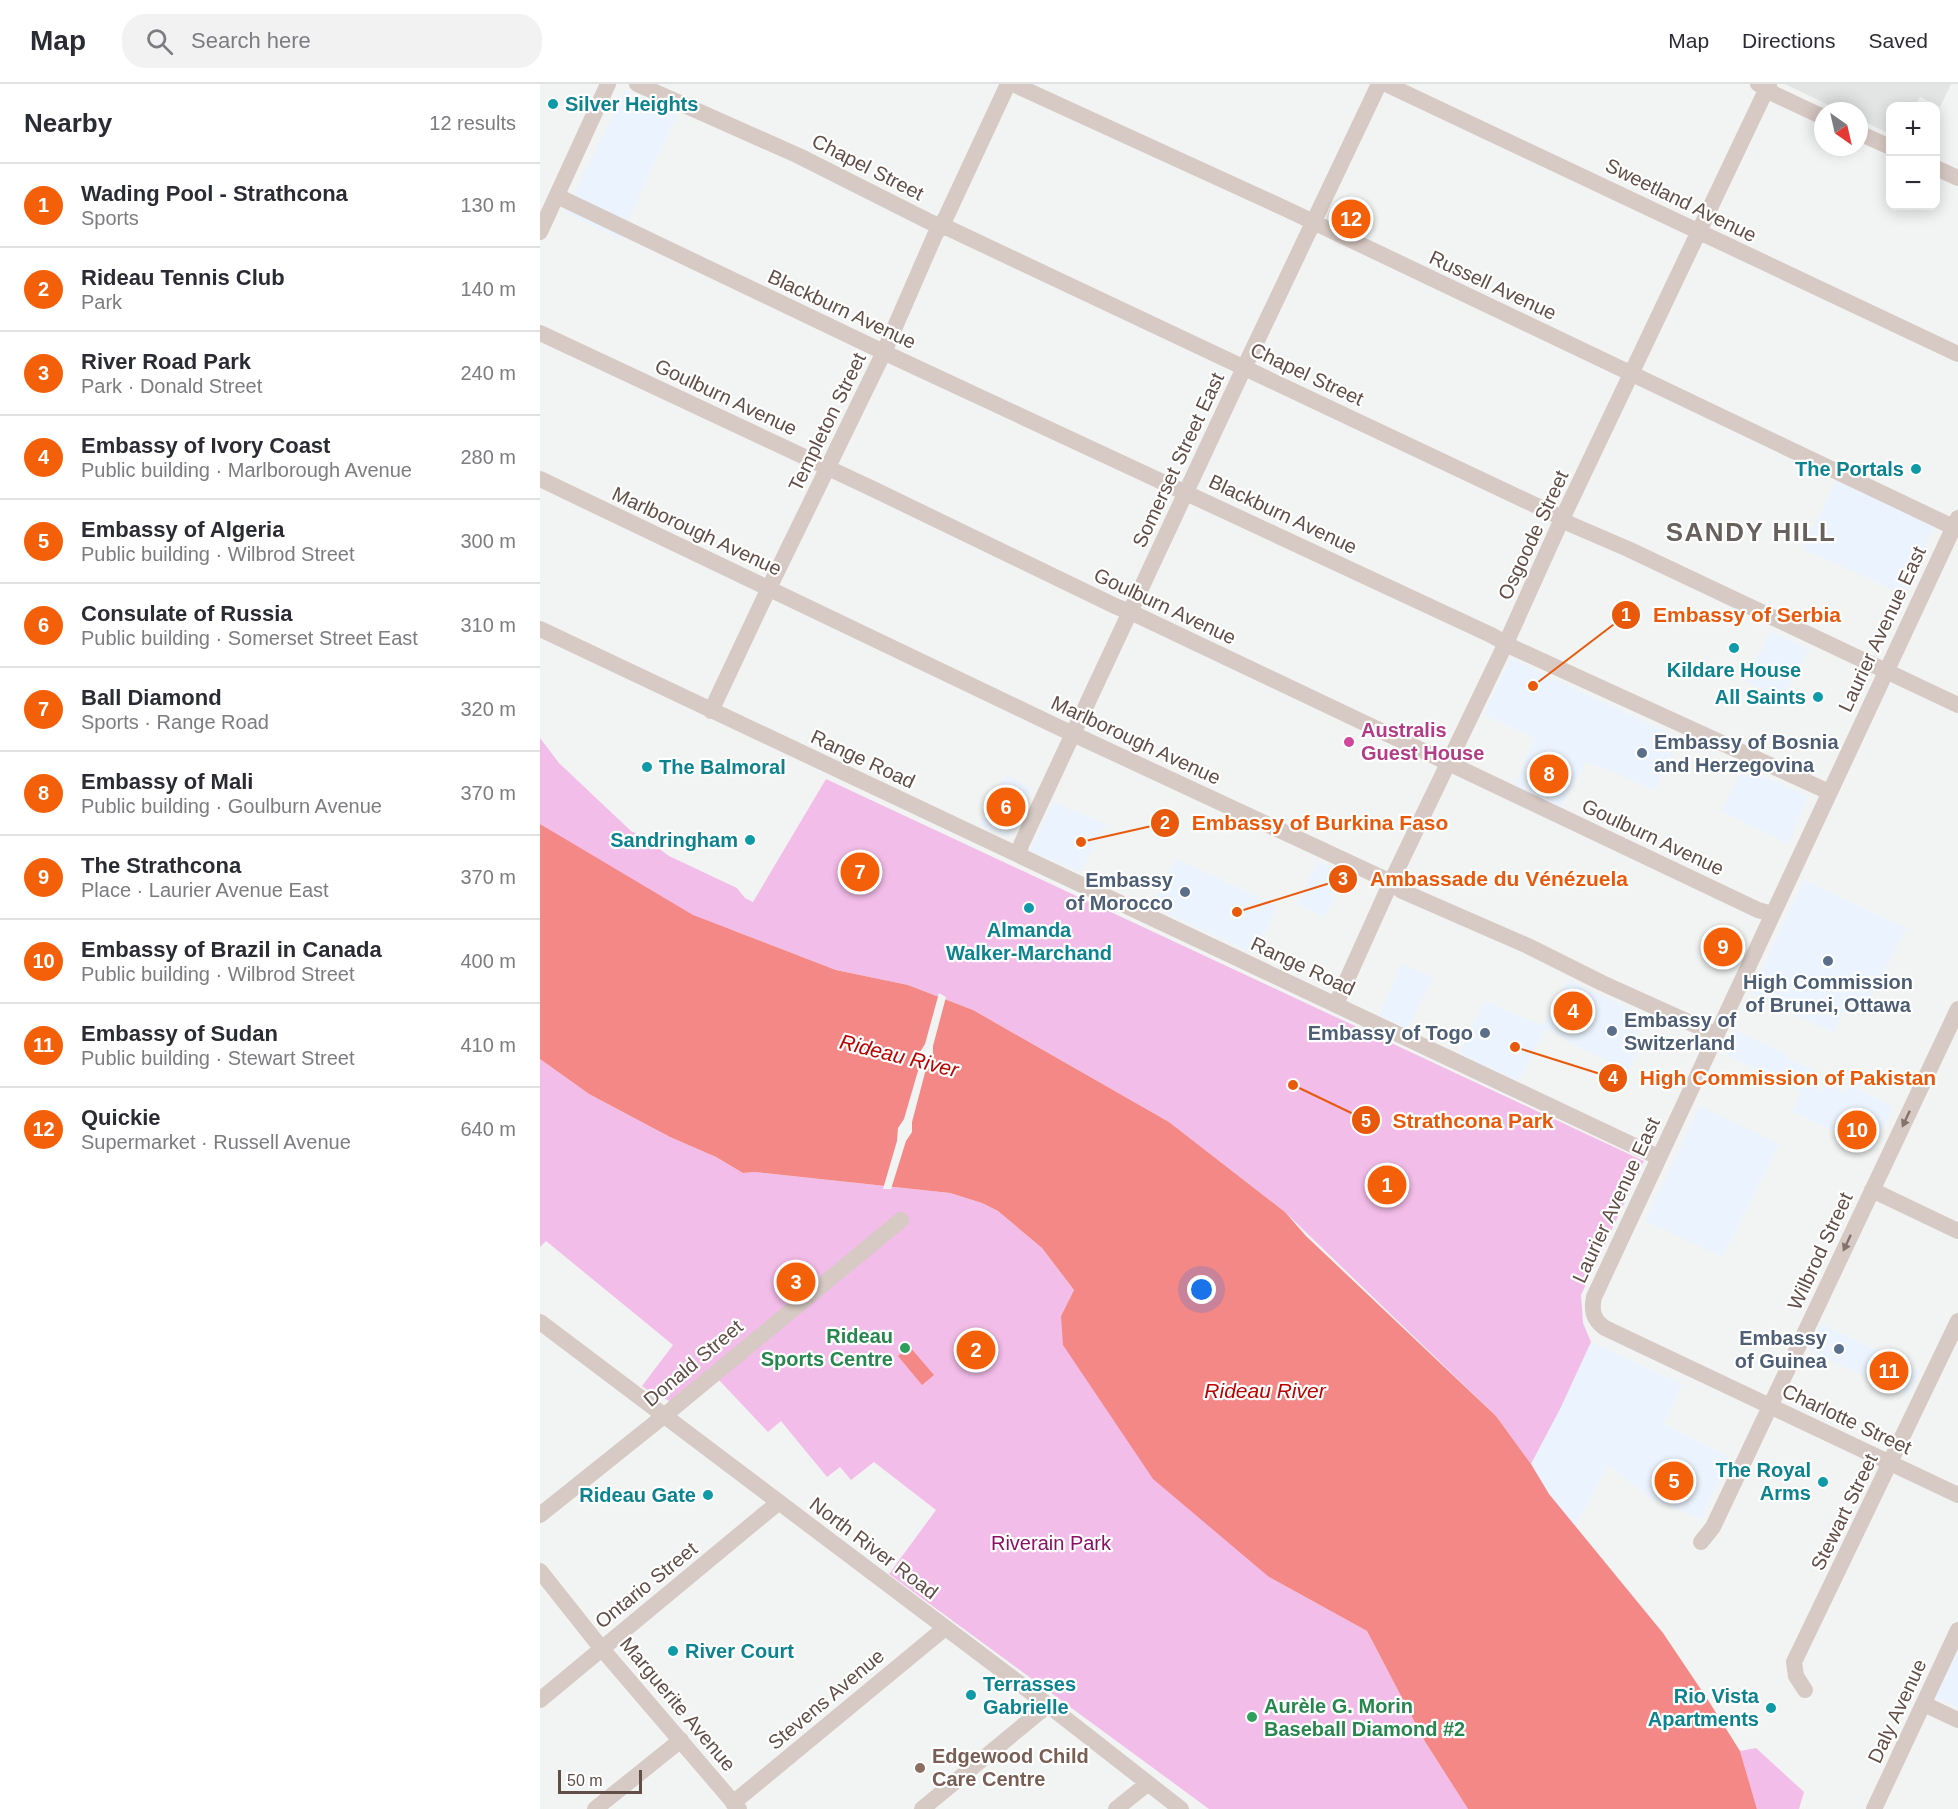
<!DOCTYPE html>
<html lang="en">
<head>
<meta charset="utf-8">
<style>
  body { margin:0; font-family:Arial,sans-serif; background:#f2f2f3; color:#2b2b33 }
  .controls { position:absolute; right:18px; top:18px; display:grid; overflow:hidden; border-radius:12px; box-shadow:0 3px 15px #0003 }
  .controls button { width:54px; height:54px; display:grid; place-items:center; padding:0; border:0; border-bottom:2px solid #e1e1e2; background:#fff; color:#2b2b33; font:30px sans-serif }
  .compass { position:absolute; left:1274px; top:18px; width:54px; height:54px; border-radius:50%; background:#fff; box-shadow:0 3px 15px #0003; rotate:146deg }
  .scale { position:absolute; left:18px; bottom:15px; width:84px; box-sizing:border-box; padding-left:6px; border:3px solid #614e47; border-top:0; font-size:16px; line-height:21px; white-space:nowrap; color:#614e47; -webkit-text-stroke:4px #fff; paint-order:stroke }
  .you { position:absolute; left:662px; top:1206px; width:21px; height:21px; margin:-15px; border:4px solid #fff; border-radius:50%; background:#1a73e8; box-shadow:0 0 0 9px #1a73e833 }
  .badge { display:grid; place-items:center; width:39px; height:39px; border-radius:50%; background:#f4600a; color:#fff; font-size:20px; font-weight:700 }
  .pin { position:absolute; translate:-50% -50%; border:3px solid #fff; box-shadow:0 2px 6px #0006 }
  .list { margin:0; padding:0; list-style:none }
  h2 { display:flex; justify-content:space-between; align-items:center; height:78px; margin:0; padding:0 24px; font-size:26px }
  h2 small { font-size:20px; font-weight:400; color:#7c7c81 }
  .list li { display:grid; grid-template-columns:39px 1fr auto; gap:18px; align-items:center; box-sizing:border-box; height:84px; padding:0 24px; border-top:2px solid #e1e1e2 }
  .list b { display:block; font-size:22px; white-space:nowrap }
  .list p { margin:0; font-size:20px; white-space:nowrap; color:#7c7c81 }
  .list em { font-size:20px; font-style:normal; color:#7c7c81 }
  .icon { flex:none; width:33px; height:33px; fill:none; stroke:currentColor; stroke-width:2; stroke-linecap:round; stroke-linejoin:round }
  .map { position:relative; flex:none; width:1418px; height:1725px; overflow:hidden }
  header { display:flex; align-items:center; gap:36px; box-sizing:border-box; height:84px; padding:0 30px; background:#fff; border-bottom:2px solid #e1e1e2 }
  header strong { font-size:28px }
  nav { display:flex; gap:33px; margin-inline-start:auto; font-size:21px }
  .search { width:420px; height:54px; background:#f2f2f3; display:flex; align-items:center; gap:15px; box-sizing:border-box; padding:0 21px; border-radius:24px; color:#7c7c81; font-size:22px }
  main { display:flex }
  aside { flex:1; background:#fff }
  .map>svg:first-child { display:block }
</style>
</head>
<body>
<header>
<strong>Map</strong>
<div class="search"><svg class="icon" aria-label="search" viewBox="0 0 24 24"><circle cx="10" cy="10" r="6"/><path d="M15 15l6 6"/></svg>Search here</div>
<nav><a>Map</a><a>Directions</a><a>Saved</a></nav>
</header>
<main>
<aside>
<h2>Nearby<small>12 results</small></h2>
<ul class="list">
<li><span class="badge">1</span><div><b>Wading Pool - Strathcona</b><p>Sports</p></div><em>130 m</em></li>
<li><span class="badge">2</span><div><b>Rideau Tennis Club</b><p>Park</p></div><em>140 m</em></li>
<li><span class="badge">3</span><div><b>River Road Park</b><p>Park · Donald Street</p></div><em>240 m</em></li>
<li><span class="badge">4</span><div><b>Embassy of Ivory Coast</b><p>Public building · Marlborough Avenue</p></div><em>280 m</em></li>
<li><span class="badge">5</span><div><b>Embassy of Algeria</b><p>Public building · Wilbrod Street</p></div><em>300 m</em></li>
<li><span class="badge">6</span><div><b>Consulate of Russia</b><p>Public building · Somerset Street East</p></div><em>310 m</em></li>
<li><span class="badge">7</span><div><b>Ball Diamond</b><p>Sports · Range Road</p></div><em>320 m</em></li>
<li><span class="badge">8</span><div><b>Embassy of Mali</b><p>Public building · Goulburn Avenue</p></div><em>370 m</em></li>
<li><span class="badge">9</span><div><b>The Strathcona</b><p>Place · Laurier Avenue East</p></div><em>370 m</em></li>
<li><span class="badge">10</span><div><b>Embassy of Brazil in Canada</b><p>Public building · Wilbrod Street</p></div><em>400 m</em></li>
<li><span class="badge">11</span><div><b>Embassy of Sudan</b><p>Public building · Stewart Street</p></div><em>410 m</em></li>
<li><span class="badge">12</span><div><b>Quickie</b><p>Supermarket · Russell Avenue</p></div><em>640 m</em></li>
</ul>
</aside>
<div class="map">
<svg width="1418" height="1725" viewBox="0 0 1418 1725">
  <rect width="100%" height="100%" fill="#f1f4f3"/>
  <!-- commercial -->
  <path fill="#ebf4fe" d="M85,7L137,31L79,155L25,128Z
    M1298,393L1395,440L1363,510L1263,465Z
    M1231,547L1269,566L1242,614L1205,597Z
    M970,574L1139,654L1115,707L1066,685L1046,678L1020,725L974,703L995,654L944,631Z
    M1203,684L1268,712L1248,760L1181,727Z
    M466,691L492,705L469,753L439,741Z
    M513,718L566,740L540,788L490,767Z
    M636,775L737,822L715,870L611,822Z
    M778,777L806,791L784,833L757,820Z
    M1264,796L1366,844L1324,927L1307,920L1293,949L1211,909Z
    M862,880L893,894L867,945L839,931Z
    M1028,896L1106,932L1092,961L1099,965L1089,986L1038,963L1006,944L978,997L919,969L945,917L1003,942Z
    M1195,946L1245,970L1250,977L1273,985L1265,1000L1281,1008L1285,999L1305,1009L1309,1001L1353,1022L1333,1066L1252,1027L1261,1007L1185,970Z
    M1160,1022L1239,1060L1182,1173L1105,1137Z
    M1280,1240L1380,1287L1368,1311L1268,1266Z
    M1051,1258L1142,1300L1124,1340L1189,1373L1161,1435L1110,1414L1068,1381L1035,1443L1009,1410L991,1380L1021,1323Z
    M1418,1565V1624L1394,1613Z"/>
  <!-- education -->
  <path fill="#e3e5e4" d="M1245,0H1411L1400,23L1380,13L1375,22H1350V50L1319,35V27H1301Z"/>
  <!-- green -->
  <path fill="#f3bde9" d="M0,654L19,679L91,747L105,754L129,772L197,804L205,814L213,818L286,695L1104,1077L1041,1211L1043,1239L1051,1258L1021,1323L991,1380L956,1332L745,1128L629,1038L433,926L368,901L296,886L195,847L180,846L119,815L0,740Z
    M0,975L49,1010L130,1053L176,1073L203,1089L215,1088L410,1109L442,1119L458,1127L502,1164L534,1206L521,1232L729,1493L827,1547L884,1656L928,1725H669L349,1490L396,1426L334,1378L311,1396L300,1383L287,1393L241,1337L228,1348L178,1295L142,1325L124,1314L116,1313L102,1302L133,1261L6,1157L0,1163Z
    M1216,1664L1264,1708L1259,1725H1217L1200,1667Z"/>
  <!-- water -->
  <path fill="#f48887" d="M0,740L153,831L296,886L368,901L433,926L629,1038L745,1128L766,1152L956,1332L991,1380L1009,1410L1123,1549L1168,1616L1200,1667L1217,1725H928L884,1656L827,1547L729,1493L613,1395L523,1261L521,1232L534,1206L502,1164L458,1127L442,1119L410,1109L215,1088L203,1089L176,1073L130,1053L49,1010L0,975Z
    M841,1087L856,1089L853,1114L838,1112Z
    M369,1262L394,1291L382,1301L358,1272Z"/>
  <!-- pier -->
  <path fill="#f1f4f3" d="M399,909L406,913L393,962V974L387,981L372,1038V1048L366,1057L351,1105H343L357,1057L358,1044L364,1035L380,980V968L385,960Z"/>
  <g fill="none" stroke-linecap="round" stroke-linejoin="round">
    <!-- minor -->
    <path stroke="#d7c9c4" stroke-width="16" d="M97,0L259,72L390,138L410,145L1014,430L1030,440L1088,465L1418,621
      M473,0L744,124L1413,443
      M846,0L1418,270
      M1218,0L1227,4L1234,10L1283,33
      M1319,49L1350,63
      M1396,84L1418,94
      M17,112L354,273L951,551L974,564L1289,708
      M0,148L68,0
      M0,249L333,405L575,522L599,532L1218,826L1232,830
      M0,395L518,643L851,798L862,807L988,862L1062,899L1175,950
      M1418,434L1054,1213C1051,1226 1053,1236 1065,1244L1418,1411
      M0,545L1118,1073
      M171,627L229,504L344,268L395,151L406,133L468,0
      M479,771L481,761L704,284L839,0
      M796,920L851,798L966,559L1022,435L1229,0
      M1332,1106L1418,1147
      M0,1238L508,1621L641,1725
      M0,1431L125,1331L361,1136
      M1161,1458L1173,1443L1418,925
      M0,1487L62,1565L199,1725
      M1265,1606L1256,1592L1254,1578L1418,1237
      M0,1616L239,1418
      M1384,1620L1418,1636
      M193,1719L405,1544
      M55,1725L141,1656
      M382,1725L508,1621
      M576,1725L607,1700
      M1334,1725L1418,1546"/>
  </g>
  <!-- one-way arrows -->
  <defs><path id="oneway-solid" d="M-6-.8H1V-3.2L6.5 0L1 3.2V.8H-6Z" transform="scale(1.5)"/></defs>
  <g fill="#84736c">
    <use href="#oneway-solid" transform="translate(1366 1035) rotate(115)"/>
    <use href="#oneway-solid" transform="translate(1307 1159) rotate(115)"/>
  </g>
  <!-- markers -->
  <g fill="#0f9aa8" stroke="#fff" stroke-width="2">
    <circle cx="13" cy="20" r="6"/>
    <circle cx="1376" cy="385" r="6"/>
    <circle cx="1194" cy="564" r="6"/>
    <circle cx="1278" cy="613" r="6"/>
    <circle cx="107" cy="683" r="6"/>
    <circle cx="210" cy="756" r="6"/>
    <circle cx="489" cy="824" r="6"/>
    <circle cx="1283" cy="1398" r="6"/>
    <circle cx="168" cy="1411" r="6"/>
    <circle cx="133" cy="1567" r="6"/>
    <circle cx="431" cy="1611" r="6"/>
    <circle cx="1231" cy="1624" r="6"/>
  </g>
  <circle fill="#d1479c" stroke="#fff" stroke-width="2" cx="809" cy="658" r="6"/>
  <g fill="#5c6f8a" stroke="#fff" stroke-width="2">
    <circle cx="1102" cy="669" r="6"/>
    <circle cx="645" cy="808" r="6"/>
    <circle cx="1288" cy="877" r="6"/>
    <circle cx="1072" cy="947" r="6"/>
    <circle cx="945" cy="949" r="6"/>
    <circle cx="1299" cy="1265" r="6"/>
  </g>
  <g fill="#2e9e5b" stroke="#fff" stroke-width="2">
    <circle cx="365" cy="1264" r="6"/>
    <circle cx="712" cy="1633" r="6"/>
  </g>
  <circle fill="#8d6e63" stroke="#fff" stroke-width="2" cx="380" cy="1684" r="6"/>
  <g text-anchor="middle" stroke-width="4.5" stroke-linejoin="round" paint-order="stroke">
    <!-- culture labels -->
    <g font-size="20" font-weight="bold" fill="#0d838f" stroke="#fff" text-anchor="end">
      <text x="25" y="27" text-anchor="start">Silver Heights</text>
      <text x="1364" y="392">The Portals</text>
      <text x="1194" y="593" text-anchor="middle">Kildare House</text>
      <text x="1266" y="620">All Saints</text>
      <text x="119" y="690" text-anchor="start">The Balmoral</text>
      <text x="198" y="763">Sandringham</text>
      <text x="489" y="853" text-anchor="middle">Almanda<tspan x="489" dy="23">Walker-Marchand</tspan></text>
      <text x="1271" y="1393">The Royal<tspan x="1271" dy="23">Arms</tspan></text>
      <text x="156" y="1418">Rideau Gate</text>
      <text x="145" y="1574" text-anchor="start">River Court</text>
      <text x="443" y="1607" text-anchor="start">Terrasses<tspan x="443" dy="23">Gabrielle</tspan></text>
      <text x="1219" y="1619">Rio Vista<tspan x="1219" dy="23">Apartments</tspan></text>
    </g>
    <!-- street labels -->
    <g font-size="20" fill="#614e47" stroke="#fff">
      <text transform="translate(328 83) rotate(27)" y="7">Chapel Street</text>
      <text transform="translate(1141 116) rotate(26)" y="7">Sweetland Avenue</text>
      <text transform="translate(953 201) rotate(25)" y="7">Russell Avenue</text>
      <text transform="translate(302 225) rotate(25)" y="7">Blackburn Avenue</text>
      <text transform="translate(767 290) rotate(25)" y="7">Chapel Street</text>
      <text transform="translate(186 313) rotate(25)" y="7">Goulburn Avenue</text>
      <text transform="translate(287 338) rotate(-64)" y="7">Templeton Street</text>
      <text transform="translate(638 376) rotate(-65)" y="7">Somerset Street East</text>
      <text transform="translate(743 430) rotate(25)" y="7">Blackburn Avenue</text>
      <text transform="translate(157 447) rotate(25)" y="7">Marlborough Avenue</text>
      <text transform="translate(993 451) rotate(-65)" y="7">Osgoode Street</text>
      <text transform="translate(625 522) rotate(25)" y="7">Goulburn Avenue</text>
      <text transform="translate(1342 545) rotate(-65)" y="7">Laurier Avenue East</text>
      <text transform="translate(596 656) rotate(25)" y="7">Marlborough Avenue</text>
      <text transform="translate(323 675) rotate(25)" y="7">Range Road</text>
      <text transform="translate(1113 753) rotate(25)" y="7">Goulburn Avenue</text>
      <text transform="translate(763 882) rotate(25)" y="7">Range Road</text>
      <text transform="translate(1076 1116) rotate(-65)" y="7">Laurier Avenue East</text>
      <text transform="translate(1280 1167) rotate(-65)" y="7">Wilbrod Street</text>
      <text transform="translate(153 1279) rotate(-40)" y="7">Donald Street</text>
      <text transform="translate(1307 1335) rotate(25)" y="7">Charlotte Street</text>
      <text transform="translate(1304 1428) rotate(-64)" y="7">Stewart Street</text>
      <text transform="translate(334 1464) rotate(37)" y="7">North River Road</text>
      <text transform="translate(106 1501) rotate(-39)" y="7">Ontario Street</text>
      <text transform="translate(286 1615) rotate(-40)" y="7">Stevens Avenue</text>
      <text transform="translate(138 1620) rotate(50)" y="7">Marguerite Avenue</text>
      <text transform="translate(1357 1627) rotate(-65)" y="7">Daly Avenue</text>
    </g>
    <!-- hotel labels -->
    <g font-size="20" font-weight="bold" fill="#b23c85" stroke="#fff" text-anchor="start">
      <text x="821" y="653">Australis<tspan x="821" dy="23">Guest House</tspan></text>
    </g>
    <!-- service labels -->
    <g font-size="20" font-weight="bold" fill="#4e5e75" stroke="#fff" text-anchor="end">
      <text x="1114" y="665" text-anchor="start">Embassy of Bosnia<tspan x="1114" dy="23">and Herzegovina</tspan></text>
      <text x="633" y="803">Embassy<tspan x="633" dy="23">of Morocco</tspan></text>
      <text x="1288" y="905" text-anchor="middle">High Commission<tspan x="1288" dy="23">of Brunei, Ottawa</tspan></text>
      <text x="1084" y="943" text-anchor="start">Embassy of<tspan x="1084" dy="23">Switzerland</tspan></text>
      <text x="933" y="956">Embassy of Togo</text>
      <text x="1287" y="1261">Embassy<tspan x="1287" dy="23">of Guinea</tspan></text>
    </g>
    <!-- leisure labels -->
    <g font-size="20" font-weight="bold" fill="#27864d" stroke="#fff" text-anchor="end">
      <text x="353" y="1259">Rideau<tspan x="353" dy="23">Sports Centre</tspan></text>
      <text x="724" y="1629" text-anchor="start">Aurèle G. Morin<tspan x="724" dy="23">Baseball Diamond #2</tspan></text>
    </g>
    <!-- park labels -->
    <g font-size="20" fill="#8a1065" stroke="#fff">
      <text x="511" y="1466">Riverain Park</text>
    </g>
    <!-- education labels -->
    <g font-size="20" font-weight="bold" fill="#785e54" stroke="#fff" text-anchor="start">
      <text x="392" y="1679">Edgewood Child<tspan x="392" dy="23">Care Centre</tspan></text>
    </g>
    <!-- water labels -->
    <g font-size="21" font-style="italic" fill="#ba0301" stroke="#fff">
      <text transform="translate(359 972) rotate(14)" y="7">Rideau River</text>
      <text x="725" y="1314">Rideau River</text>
    </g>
    <!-- district labels -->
    <g font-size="26" font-weight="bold" letter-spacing="1.5" fill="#67605d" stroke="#fff">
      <text x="1211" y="457">SANDY HILL</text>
    </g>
  </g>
  <!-- callouts -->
  <path fill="none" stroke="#e8590c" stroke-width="2" d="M993 602L1086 531M541 758L625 739M697 828L803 795M975 963L1073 994M753 1001L826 1036"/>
  <g fill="#e8590c" stroke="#fff" stroke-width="2">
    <circle cx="993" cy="602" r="6"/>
    <circle cx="541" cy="758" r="6"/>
    <circle cx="697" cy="828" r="6"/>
    <circle cx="975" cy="963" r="6"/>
    <circle cx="753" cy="1001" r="6"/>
    <circle cx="1086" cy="531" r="15"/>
    <circle cx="625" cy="739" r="15"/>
    <circle cx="803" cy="795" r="15"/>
    <circle cx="1073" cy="994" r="15"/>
    <circle cx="826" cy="1036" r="15"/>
  </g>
  <g font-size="18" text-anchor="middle" font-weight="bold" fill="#fff">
    <text x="1086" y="537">1</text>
    <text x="625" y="745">2</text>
    <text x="803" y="801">3</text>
    <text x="1073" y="1000">4</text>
    <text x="826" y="1043">5</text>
  </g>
  <g font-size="21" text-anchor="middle" font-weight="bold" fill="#e8590c" stroke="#fff" stroke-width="4.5" stroke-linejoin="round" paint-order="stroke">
    <text x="1207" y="538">Embassy of Serbia</text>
    <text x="780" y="746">Embassy of Burkina Faso</text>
    <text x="959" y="802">Ambassade du Vénézuela</text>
    <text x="1248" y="1001">High Commission of Pakistan</text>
    <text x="933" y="1044">Strathcona Park</text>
  </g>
</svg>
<div class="controls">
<button>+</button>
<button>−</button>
</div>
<svg class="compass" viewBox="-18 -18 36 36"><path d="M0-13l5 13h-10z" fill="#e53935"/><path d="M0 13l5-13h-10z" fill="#7c7c81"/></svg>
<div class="scale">50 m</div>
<div class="you"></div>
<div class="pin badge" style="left:847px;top:1101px">1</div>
<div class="pin badge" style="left:436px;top:1266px">2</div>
<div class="pin badge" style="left:256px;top:1198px">3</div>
<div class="pin badge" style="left:1033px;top:927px">4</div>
<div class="pin badge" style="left:1134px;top:1397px">5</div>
<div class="pin badge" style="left:466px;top:723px">6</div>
<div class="pin badge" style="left:320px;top:788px">7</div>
<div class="pin badge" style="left:1009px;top:690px">8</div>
<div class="pin badge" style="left:1183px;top:863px">9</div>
<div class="pin badge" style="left:1317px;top:1046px">10</div>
<div class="pin badge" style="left:1349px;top:1287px">11</div>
<div class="pin badge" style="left:811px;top:135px">12</div>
</div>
</main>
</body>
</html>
